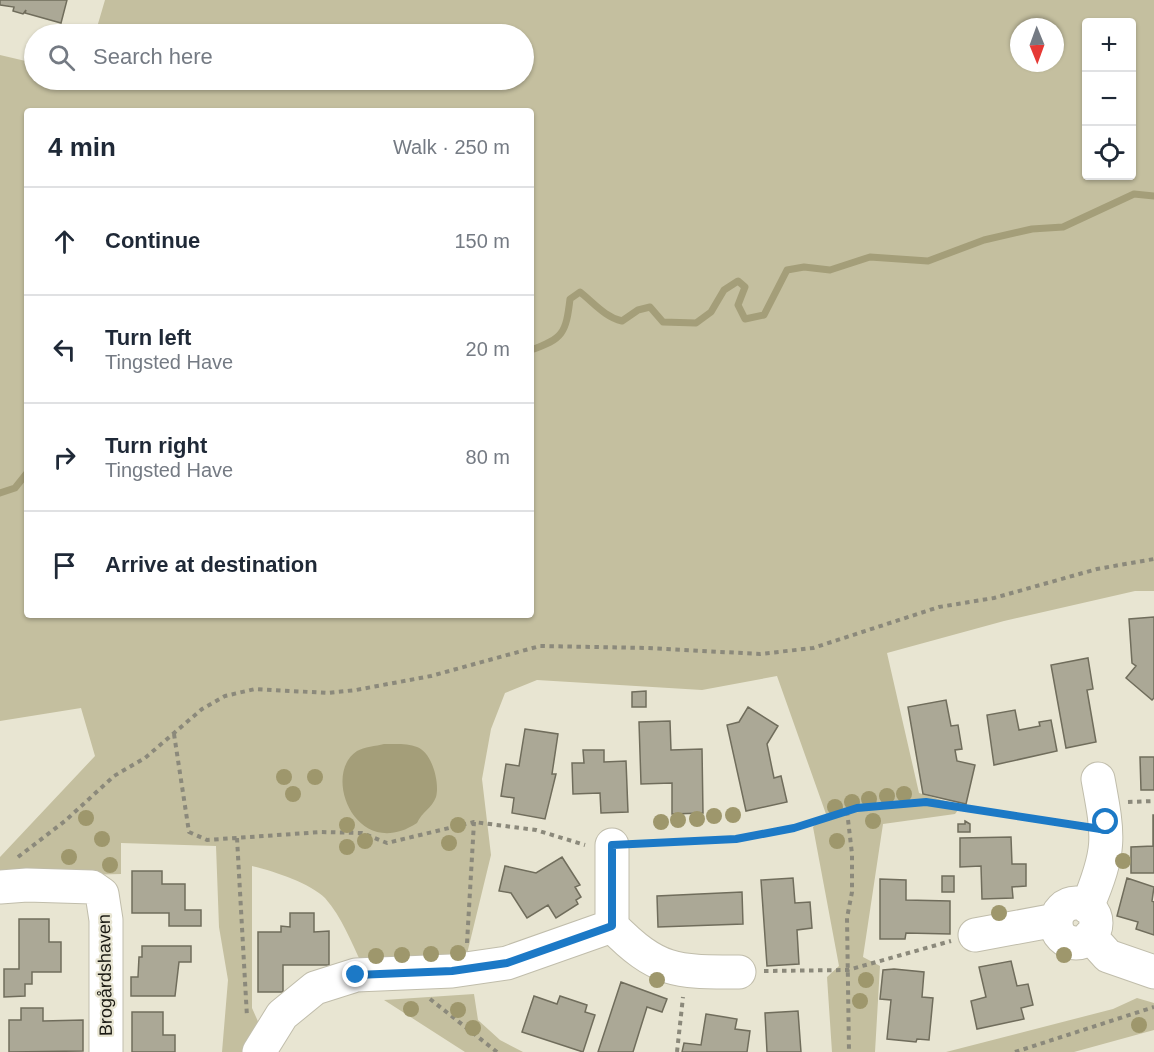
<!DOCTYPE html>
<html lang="en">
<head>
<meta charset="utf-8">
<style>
  body { margin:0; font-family:Helvetica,sans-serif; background:#f6f6f7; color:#1f2937 }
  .controls { position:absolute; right:18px; top:18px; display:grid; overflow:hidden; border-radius:6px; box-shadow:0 2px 4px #0004 }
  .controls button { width:54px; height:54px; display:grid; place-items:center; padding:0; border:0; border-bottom:2px solid #e0e1e3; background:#fff; color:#1f2937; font:30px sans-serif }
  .compass { position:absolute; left:1010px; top:18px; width:54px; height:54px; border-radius:50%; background:#fff; box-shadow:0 2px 4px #0004; rotate:179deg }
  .stop { position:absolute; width:18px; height:18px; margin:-14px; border:4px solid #1c79c6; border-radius:50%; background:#fff }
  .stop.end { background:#1c79c6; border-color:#fff; box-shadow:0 2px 6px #0008 }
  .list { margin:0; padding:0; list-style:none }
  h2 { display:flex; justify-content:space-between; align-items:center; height:78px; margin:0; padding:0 24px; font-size:26px }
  h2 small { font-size:20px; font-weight:400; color:#747a83 }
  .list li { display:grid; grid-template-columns:39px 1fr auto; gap:18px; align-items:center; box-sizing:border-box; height:108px; padding:0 24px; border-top:2px solid #e0e1e3 }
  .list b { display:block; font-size:22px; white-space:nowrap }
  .list p { margin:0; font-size:20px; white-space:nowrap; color:#747a83 }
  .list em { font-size:20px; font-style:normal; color:#747a83 }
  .icon { flex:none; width:33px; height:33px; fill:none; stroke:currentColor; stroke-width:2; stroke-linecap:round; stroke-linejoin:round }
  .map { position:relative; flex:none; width:1154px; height:1052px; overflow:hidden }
  .search { position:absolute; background:#fff; box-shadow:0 2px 4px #0004; left:24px; top:24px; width:510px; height:66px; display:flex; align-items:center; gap:15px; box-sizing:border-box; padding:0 21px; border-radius:33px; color:#747a83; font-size:22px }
  .panel { position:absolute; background:#fff; box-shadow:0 2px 4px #0004; left:24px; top:108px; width:510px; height:510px; border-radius:6px }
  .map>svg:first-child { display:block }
</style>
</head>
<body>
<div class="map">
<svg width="1154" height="1052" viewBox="0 0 1154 1052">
  <rect width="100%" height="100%" fill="#e8e5d2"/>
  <!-- green -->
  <path fill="#c4bf9f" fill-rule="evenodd" d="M105,0H1154V591H1135L1004,621L887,653L919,793L961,806L955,814L883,824L863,957L880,966L875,1052H832L827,977L839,966L813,827L826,814L777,676L702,690L537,680L505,693L491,729L482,779L491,855L466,958L362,964C351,942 342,917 325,898C310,883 273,871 252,866V1008L260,1026L246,1052H222L228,980L219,927L216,846L121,843V874L0,877V857L95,756L81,708L0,721V55L34,63V80H524V34H95ZM1086,22H1132V176H1086ZM1019,27H1055V63H1019ZM27,111H531V615H27Z
    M474,994L478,1020L500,1040L523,1052H465L384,1000Z
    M1137,998L1154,1003V1030L1074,1052H946L1113,1009Z"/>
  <!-- water -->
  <path fill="#a49e79" d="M384,744C394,744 408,743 417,747C432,752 440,783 436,797C432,808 422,812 417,823C356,863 321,774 357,751C364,747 376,746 384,744Z"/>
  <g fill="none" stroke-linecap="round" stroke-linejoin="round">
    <!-- stream -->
    <path stroke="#a49e79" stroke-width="7" d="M531,350C563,339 566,333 570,299L580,292C594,303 605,317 622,321L638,310L650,307L663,322L696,323L711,312L724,290L738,281L745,287L738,305L745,319L764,315L787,270L804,267L830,270L870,257L928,261L984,240L1032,229L1063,227L1134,194L1154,196
      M0,493L15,488L27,473"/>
  </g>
  <!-- building -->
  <path fill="#aba896" stroke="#706d5c" stroke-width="1.5" d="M0,0H67L61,23L25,13L26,10L23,14L13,11L14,7L0,5Z
    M1154,617V698L1152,700L1126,678L1136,666L1132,663L1129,619Z
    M1088,658L1093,689L1087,690L1096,742L1066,748L1051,665Z
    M646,691V707H632V692Z
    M946,700L951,726L958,725L962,749L955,750L957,761L975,765L966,804L923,794L908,707Z
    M748,707L778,726L767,744L774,778L781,776L787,802L746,811L727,725L739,722Z
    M1015,710L1019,730L1040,726L1039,722L1051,720L1057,751L994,765L987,715Z
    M670,721L671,750L702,749L703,813L672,814V783L641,784L639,722Z
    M525,729L558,734L552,774H556L545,819L512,813L514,798L501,796L506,764L519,766Z
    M583,750H604V762L626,761L628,812L601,813L600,793L573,794L572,763H584Z
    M1140,757H1154V790H1141Z
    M1153,815H1154V873H1131V847L1153,846Z
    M965,821L970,824V832H958V824H965Z
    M1011,837L1012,864H1026V886L1012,887L1013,898L982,899L981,866L960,867V838Z
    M562,857L580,885L575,887L581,897L576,900L578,904L556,918L548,905L527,918L511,893L499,891L505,866L536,873Z
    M132,871H162V884H185V910H201V926H169V913H132Z
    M942,876H954V892H942Z
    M793,878L795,903L810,902L812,928L797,930L799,964L767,966L761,880Z
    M1127,878L1154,887L1152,901L1154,902V935L1136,929L1138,922L1117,916Z
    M880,879L906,880V900L950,901V934L906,933L905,939H880Z
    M742,892L743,924L658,927L657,896Z
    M290,913H314V932L329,931V965H283V992H258V932H281V926L290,927Z
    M19,919H49V942H61V972H32V984H25V996L4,997V969H19Z
    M142,946H191V962H179L175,996H131V977H138L139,957H142Z
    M1011,961L1017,986L1028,984L1033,1005L1021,1008L1024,1019L977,1029L971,1001L986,997L979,967Z
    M894,969L924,972L922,997L933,998L929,1040L917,1039L916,1042L887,1039L891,1000L880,999L883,970Z
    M621,982L667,999L662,1012L647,1007L633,1052H598Z
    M534,996L557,1004L560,996L587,1005L585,1012L595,1015L583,1052L522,1032Z
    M21,1008H43V1021L83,1020V1051L9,1052V1020H21Z
    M798,1011L801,1052H767L765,1013Z
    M132,1012H163V1035H175V1052H132Z
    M706,1014L737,1019L735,1029L750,1031L747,1052H682L684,1043L701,1045Z"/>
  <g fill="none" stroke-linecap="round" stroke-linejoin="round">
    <defs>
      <path id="minor" d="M612,845V926C658,973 677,972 739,972
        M0,887L27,885L92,887L102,894L106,920V1052
        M1056 923a20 20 0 1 1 40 0a20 20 0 1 1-40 0Z
        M1087,907C1111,850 1109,838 1098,779
        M975,935L1056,920
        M1090,936L1108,956L1154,972
        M259,1052L282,1015L315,988L356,975L452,971L507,963L612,926"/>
    </defs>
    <!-- minor casing -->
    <use href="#minor" stroke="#c0bdab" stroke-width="35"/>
    <!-- path -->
    <path stroke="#8b897b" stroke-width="4" stroke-dasharray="4.5 4.5" stroke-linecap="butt" d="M174,734L189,832L207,840L321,832L362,833L387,843L474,822
      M1128,802L1154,801
      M847,811L852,854V892L847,918L849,1052
      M237,838L247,1017
      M638,844L736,839L794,828L857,808L926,802L1080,826
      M18,857L65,821L114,776L145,758L202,709L225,696L255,689L328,693L356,690L431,676L540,646L647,648L760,654L813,648L939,607L994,598L1097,569L1154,559
      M467,943L474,822L536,830L585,845
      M764,971L848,970L951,941
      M430,999L497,1052
      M677,1052L683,997
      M1015,1052L1154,1007"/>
    <!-- minor -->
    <use href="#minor" stroke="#fff" stroke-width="33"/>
  </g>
  <!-- trees -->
  <g fill="#9e976c">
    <circle cx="284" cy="777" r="8"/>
    <circle cx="315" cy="777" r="8"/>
    <circle cx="293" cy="794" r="8"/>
    <circle cx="904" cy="794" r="8"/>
    <circle cx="887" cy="796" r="8"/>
    <circle cx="869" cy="799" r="8"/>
    <circle cx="852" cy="802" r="8"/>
    <circle cx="835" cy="807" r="8"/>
    <circle cx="733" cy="815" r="8"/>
    <circle cx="714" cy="816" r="8"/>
    <circle cx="86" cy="818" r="8"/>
    <circle cx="697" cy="819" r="8"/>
    <circle cx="678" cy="820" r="8"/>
    <circle cx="873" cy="821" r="8"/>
    <circle cx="661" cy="822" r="8"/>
    <circle cx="347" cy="825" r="8"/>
    <circle cx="458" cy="825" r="8"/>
    <circle cx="102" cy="839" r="8"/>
    <circle cx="365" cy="841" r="8"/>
    <circle cx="837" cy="841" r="8"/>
    <circle cx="449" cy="843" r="8"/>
    <circle cx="347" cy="847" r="8"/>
    <circle cx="69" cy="857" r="8"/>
    <circle cx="1123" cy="861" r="8"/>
    <circle cx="110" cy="865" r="8"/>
    <circle cx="999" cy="913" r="8"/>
    <circle cx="458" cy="953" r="8"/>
    <circle cx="431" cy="954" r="8"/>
    <circle cx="402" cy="955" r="8"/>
    <circle cx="1064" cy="955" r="8"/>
    <circle cx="376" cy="956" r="8"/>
    <circle cx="657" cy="980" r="8"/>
    <circle cx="866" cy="980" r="8"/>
    <circle cx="860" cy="1001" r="8"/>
    <circle cx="411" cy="1009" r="8"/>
    <circle cx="458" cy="1010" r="8"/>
    <circle cx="1139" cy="1025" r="8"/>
    <circle cx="473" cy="1028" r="8"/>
  </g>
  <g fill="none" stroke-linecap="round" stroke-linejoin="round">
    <!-- route -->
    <path stroke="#1c79c6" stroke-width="8" d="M356,975L452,971L507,963L612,926V845L736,839L794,828L857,808L926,802L1107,830L1106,822"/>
  </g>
  <g text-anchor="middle" stroke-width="4.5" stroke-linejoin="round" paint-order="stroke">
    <!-- street labels -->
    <g font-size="18" fill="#1b1a13" stroke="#e8e5d2">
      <text transform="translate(105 975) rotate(-91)" y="6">Brogårdshaven</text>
    </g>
  </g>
</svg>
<div class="controls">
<button>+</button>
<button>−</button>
<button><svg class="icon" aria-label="locate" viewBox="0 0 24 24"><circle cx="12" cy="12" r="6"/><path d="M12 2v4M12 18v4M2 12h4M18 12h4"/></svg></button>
</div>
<svg class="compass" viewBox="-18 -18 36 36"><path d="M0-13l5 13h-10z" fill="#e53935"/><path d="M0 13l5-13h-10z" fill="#747a83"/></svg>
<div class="stop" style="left:1106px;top:822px"></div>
<div class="stop end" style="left:356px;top:975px"></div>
<div class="search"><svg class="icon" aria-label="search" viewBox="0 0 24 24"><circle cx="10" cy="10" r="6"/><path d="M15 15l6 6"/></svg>Search here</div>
<section class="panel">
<h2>4 min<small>Walk · 250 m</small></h2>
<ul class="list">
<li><svg class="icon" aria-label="ahead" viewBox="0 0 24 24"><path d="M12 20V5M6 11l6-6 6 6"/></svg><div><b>Continue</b></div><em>150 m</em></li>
<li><svg class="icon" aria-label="left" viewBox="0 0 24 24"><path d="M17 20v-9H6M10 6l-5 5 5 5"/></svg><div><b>Turn left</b><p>Tingsted Have</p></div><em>20 m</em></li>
<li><svg class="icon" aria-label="right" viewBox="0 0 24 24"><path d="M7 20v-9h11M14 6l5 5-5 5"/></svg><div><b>Turn right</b><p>Tingsted Have</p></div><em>80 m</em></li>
<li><svg class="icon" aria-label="arrive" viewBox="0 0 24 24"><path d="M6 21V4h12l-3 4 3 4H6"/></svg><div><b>Arrive at destination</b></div></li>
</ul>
</section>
</div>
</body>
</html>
